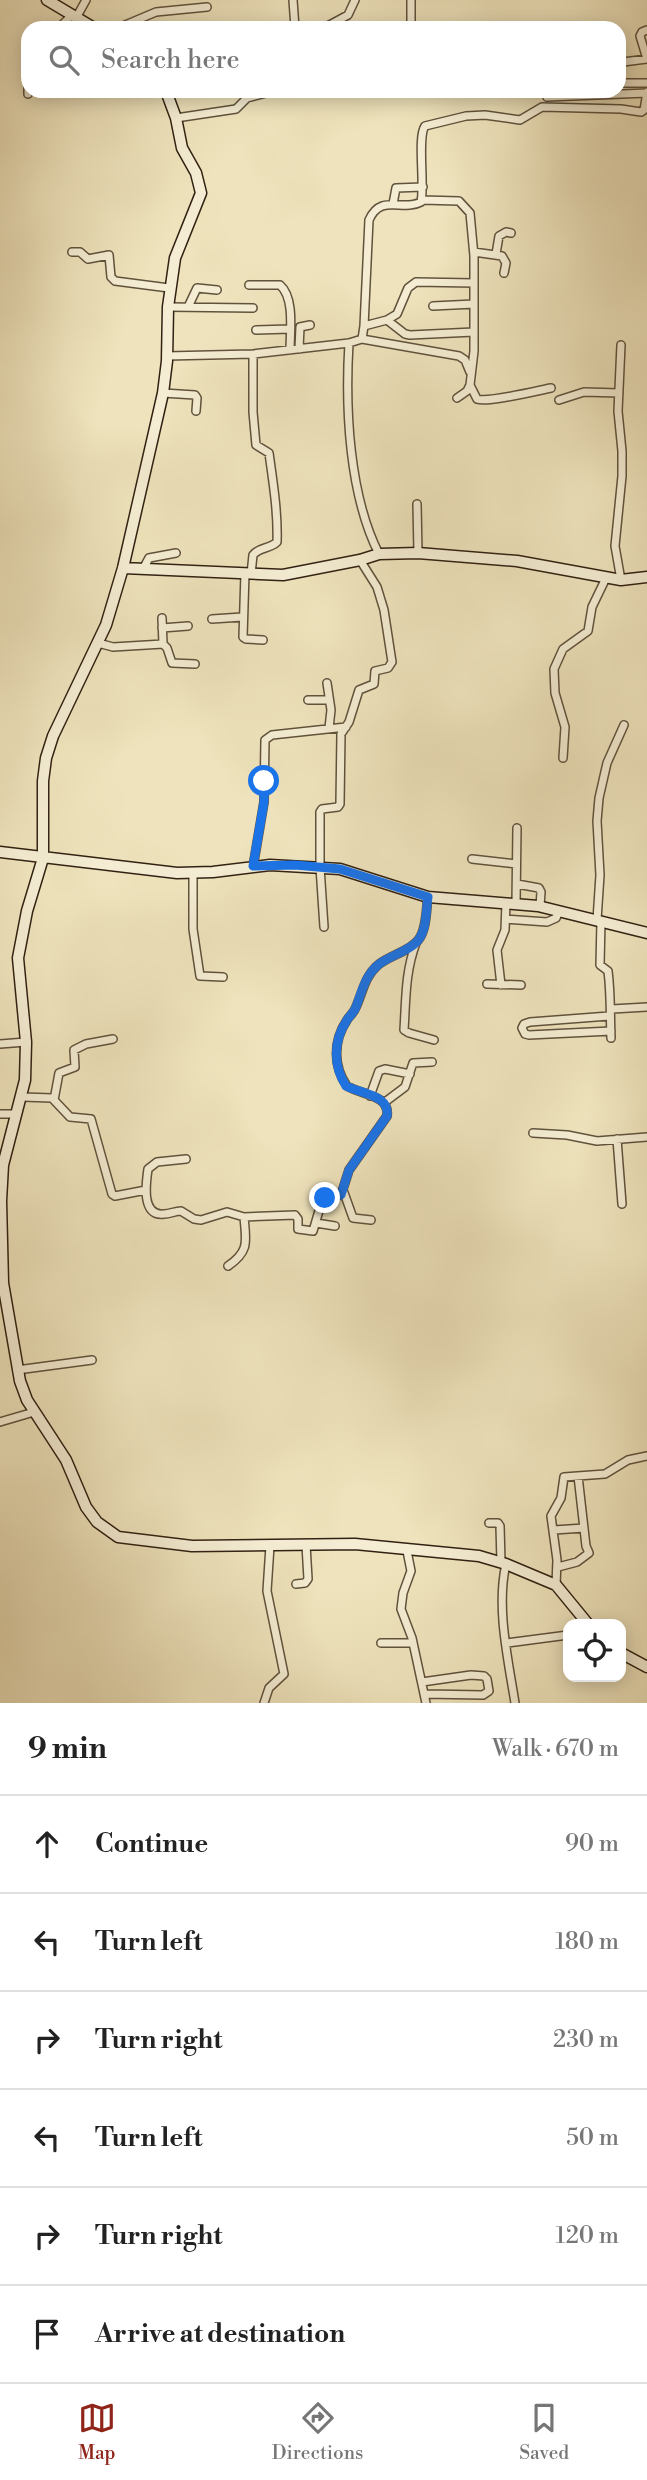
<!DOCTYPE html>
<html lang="en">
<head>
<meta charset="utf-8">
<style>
  body { margin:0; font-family:"Libre Bodoni",serif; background:#f2f2f2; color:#222 }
  .controls { position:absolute; right:21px; bottom:21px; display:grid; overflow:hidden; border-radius:14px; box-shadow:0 4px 18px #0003 }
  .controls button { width:63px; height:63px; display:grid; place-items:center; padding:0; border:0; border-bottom:2px solid #e0e0e0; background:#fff; color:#222; font:35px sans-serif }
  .stop { position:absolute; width:21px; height:21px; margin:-16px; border:5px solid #1a73e8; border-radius:50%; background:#fff }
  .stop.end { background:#1a73e8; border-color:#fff; box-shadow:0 2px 7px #0008 }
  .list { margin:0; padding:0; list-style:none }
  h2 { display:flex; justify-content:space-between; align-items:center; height:91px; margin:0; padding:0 28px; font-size:30px }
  h2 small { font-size:23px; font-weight:400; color:#767676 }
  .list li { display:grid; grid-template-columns:46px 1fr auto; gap:21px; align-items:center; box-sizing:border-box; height:98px; padding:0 28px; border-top:2px solid #e0e0e0 }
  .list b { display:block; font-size:26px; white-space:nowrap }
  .list em { font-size:23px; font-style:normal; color:#767676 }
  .icon { flex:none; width:38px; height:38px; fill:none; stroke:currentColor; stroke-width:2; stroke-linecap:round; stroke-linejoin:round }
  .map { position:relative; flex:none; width:647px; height:1703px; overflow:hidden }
  .search { position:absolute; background:#fff; box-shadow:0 4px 18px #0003; left:21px; right:21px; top:21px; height:77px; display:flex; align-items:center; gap:18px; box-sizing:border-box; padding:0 24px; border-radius:21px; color:#767676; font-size:26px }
  .sheet { height:679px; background:#fff }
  nav { display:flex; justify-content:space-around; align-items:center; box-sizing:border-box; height:98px; border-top:2px solid #e0e0e0; background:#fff; font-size:19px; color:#767676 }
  nav a { display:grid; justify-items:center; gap:4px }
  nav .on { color:#8f2418 }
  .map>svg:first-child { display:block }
</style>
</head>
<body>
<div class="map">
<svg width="647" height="1703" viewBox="0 0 647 1703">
  <rect width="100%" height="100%" fill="#eee3bc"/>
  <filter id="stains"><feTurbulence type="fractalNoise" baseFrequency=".00286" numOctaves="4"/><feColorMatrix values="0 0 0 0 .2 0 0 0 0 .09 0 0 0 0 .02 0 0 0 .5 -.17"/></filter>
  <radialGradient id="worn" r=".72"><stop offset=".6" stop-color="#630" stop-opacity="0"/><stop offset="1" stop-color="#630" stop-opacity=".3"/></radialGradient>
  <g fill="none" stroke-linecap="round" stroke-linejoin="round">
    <defs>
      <path id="street" d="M293,0L295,28
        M411,0V25
        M76,18L86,0
        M59,28L72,15
        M118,28L156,12L207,7
        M324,28L348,15L355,0
        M623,62L647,59L640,36L642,32L647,30
        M619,83H647
        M28,89V94
        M547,97L647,93
        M176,118L236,109L247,98L274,91
        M422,200L459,201L470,213L474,256V351L470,385L477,399C487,403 536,391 551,388
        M393,204L396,188L423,187
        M72,252H80L88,259L109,255L111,277L115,281L169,288
        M474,252L502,256L506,263L504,273
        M496,254L499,236L506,232L511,233
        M249,285H280C295,298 290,332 290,350
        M433,306L474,304
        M168,307L253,308
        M188,307L197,288L217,290
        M387,320L397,314L408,288L416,282L474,283
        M364,326L369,220C381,193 402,212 421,202C425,183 417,137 425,126L466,116L485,115L520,120L542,107L621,109L641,112L644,110L647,92
        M256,330L290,329
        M362,339L459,356L465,360L470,372
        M349,343C345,408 349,495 379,554
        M299,349L300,327L310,325
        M167,356L253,354L349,343L362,339L364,326L387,320L405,334L410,335L474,332
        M163,393L195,395L197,398L196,411
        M457,398L467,391L470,385
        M559,400L584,392L619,393
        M417,504L418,553
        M143,569L149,558L176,553
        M245,573L243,637L246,639L263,640
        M251,574L253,555C259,547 270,549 277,542C278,512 273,482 269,453L256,445L253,412V354
        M621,580L615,546L622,476V451L618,411L621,345
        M162,618L163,644
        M212,619L242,617
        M162,628L188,626
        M98,643L113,647L163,644L167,648L172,663L195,664
        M327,683L331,710L329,728
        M308,700H329
        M563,758L565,727L555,693L554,669L563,649L588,631L592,607L606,578
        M472,859L516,864
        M253,867L264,802L265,740L272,735L346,727
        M193,874V929L200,976L223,977
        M517,884L539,888L541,892L540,906
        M516,903L517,828
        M506,919L547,922L556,918L559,911
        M597,920L600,875L597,821L599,798L607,763L624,725
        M601,921L600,965L608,971C611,994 610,1015 611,1038
        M324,927L320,867V812L322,809L338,807L340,804L341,734L349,722L359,690L374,684L375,671L388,668L392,662L384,610L377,587L360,560
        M416,943C405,972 406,1000 404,1030L409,1033L434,1040
        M487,984L521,985
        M501,985L497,950L505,930L506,903
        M612,1009L647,1007
        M609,1016L530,1022L524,1024L522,1028L525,1034L529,1035L611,1031
        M0,1044L26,1042
        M370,1096L379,1071L385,1069L410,1074
        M22,1097L52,1098L70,1117L91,1119L112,1194L115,1196L146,1190
        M54,1100L59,1073L75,1067L74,1050L86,1044L113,1039
        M385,1102L405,1087L413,1063L432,1062
        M0,1114H15
        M533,1133L567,1135L597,1141L647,1137
        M617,1139L622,1204
        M186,1159L157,1162L148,1169C146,1183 141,1217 164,1214C170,1214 175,1211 181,1211L194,1219L201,1220L227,1212L244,1217L295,1215L298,1219V1229L313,1231L321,1204L327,1196L341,1195L349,1170L387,1116C390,1095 362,1095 347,1086C333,1066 333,1041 347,1020C350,1015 354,1013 356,1007C363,991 365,976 378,965C390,955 411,951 419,939C427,928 426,909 428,897
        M343,1190L353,1218L371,1220
        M316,1223L335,1226
        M228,1266C250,1251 246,1241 244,1217
        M17,1370L92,1360
        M0,1422L34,1412
        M489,1523H498L500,1526L501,1562
        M554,1530L584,1528
        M407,1551L411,1571L403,1593L401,1609L412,1638L426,1703
        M506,1564C496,1607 508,1659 515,1703
        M558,1567L577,1562L589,1553L586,1546L578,1476
        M296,1584L305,1583L308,1579L306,1545
        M556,1585L557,1560L551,1516L561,1498L564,1477L605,1474L628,1460L647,1456
        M381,1643H413
        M507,1643L568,1635
        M422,1682L471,1675L484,1676L487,1679L489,1691L483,1695L425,1694
        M264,1703L269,1688L284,1674L267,1591L270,1546"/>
      <path id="secondary" d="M47,0L94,28
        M166,91L176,118L182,148L196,173L201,193L175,258L168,307L167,361L163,393L123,568L106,625L53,736L46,758L43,781V858L27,911L18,958L26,1042L25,1080L3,1165L1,1201L3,1283L20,1381L27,1400L66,1460L86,1507L97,1522L118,1537L192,1546L355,1544L479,1556L506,1564L556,1585L588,1624
        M123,568L283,575L360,560L379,554L418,553L517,561L621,580L647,577
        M0,852L177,873L213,872L270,865L340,869L428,897L538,906L647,933
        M621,1653L647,1667"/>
    </defs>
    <!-- street casing -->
    <use href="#street" stroke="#61523d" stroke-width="10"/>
    <!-- secondary casing -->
    <use href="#secondary" stroke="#322113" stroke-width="13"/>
    <!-- street -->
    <use href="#street" stroke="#f4edd3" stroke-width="7"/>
    <!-- secondary -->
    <use href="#secondary" stroke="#f4edd3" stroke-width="10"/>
  </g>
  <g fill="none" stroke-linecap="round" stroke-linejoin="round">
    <!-- route -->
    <path stroke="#1a73e8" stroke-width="9" d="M264,781V802L253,866L295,865L340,869L428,897C426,909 427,928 419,939C411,951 390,955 378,965C365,976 362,991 356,1007C354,1013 350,1015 347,1020C333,1041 333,1066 346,1086C362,1094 390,1095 387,1116L349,1170L341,1195L325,1198"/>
  </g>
  <rect width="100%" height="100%" filter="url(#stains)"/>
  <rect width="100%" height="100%" fill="url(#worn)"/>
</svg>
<div class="controls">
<button><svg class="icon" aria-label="locate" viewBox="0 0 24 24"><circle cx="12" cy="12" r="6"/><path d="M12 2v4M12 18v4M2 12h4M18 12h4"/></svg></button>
</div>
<div class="stop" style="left:264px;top:781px"></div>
<div class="stop end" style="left:325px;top:1198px"></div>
<div class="search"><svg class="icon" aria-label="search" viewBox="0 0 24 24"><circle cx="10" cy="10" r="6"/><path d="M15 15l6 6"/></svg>Search here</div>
</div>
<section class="sheet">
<h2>9 min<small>Walk · 670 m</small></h2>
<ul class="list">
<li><svg class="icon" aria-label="ahead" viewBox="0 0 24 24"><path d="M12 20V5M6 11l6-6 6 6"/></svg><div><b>Continue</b></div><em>90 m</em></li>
<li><svg class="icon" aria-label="left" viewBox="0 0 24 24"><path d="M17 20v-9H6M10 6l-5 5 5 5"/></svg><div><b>Turn left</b></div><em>180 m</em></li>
<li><svg class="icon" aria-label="right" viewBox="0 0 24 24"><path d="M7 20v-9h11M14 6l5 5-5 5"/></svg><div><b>Turn right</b></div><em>230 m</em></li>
<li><svg class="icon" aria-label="left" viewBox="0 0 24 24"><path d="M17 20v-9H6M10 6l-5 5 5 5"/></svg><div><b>Turn left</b></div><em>50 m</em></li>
<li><svg class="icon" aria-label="right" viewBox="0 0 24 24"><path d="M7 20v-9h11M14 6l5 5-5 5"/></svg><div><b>Turn right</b></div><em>120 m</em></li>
<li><svg class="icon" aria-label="arrive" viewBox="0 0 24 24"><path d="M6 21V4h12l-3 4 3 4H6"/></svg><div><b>Arrive at destination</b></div></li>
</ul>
</section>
<nav>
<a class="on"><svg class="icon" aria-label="map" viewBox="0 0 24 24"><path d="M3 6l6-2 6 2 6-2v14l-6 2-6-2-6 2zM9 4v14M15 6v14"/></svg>Map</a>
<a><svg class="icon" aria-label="directions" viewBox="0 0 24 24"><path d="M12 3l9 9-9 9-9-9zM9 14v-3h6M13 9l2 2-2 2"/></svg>Directions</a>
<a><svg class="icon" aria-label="saved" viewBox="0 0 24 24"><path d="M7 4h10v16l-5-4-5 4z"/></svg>Saved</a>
</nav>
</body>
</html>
